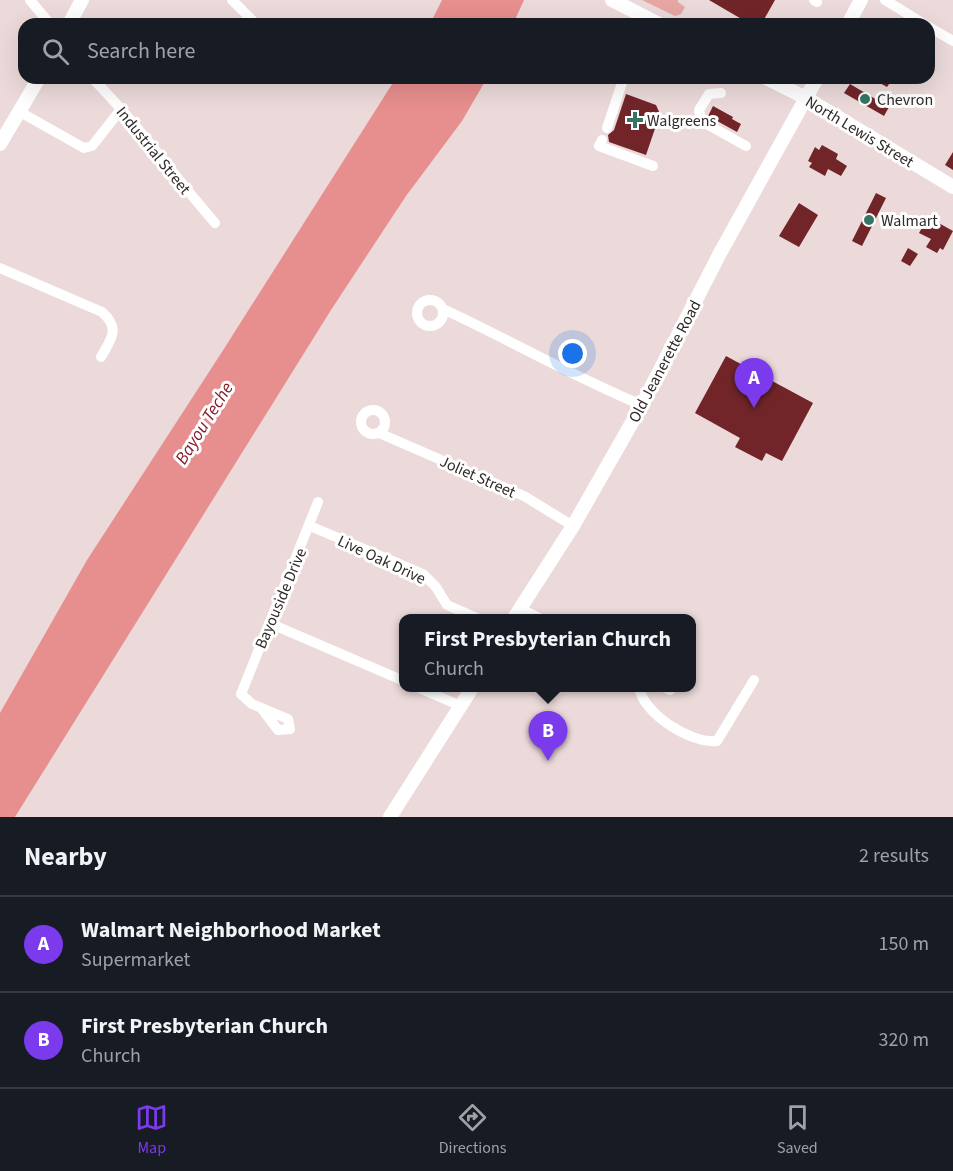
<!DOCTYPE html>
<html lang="en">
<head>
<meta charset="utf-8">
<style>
  body { margin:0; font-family:"Source Sans 3",sans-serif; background:#20242c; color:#f1f3f6 }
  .you { position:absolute; left:573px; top:354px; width:21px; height:21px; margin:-15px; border:4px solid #fff; border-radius:50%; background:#1a73e8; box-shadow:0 0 0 9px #1a73e833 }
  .badge { display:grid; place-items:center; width:39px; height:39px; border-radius:50%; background:#7c3aed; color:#fff; font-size:20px; font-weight:700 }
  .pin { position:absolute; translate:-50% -50px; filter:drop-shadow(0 2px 3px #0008) }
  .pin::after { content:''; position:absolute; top:32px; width:21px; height:18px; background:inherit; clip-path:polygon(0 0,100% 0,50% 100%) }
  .popup { position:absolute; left:399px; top:614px; width:297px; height:78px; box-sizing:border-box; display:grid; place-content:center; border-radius:12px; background:#171b24; filter:drop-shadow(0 2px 4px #0005); font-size:20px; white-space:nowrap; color:#9ea1a6 }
  .popup b { font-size:22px; color:#f1f3f6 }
  .popup::after { content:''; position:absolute; left:50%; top:100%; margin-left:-12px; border:12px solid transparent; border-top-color:#171b24 }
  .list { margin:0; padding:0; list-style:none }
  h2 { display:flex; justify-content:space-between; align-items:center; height:78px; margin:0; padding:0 24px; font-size:26px }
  h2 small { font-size:20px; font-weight:400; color:#9ea1a6 }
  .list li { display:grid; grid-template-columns:39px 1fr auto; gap:18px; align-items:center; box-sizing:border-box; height:96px; padding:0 24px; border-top:2px solid #363941 }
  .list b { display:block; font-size:22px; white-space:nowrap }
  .list p { margin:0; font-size:20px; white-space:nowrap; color:#9ea1a6 }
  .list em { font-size:20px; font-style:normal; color:#9ea1a6 }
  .icon { flex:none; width:33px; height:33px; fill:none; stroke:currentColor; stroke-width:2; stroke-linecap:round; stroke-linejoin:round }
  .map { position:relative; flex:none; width:953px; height:817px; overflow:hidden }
  .search { position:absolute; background:#171b24; box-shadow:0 6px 24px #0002; left:18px; right:18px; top:18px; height:66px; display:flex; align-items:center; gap:15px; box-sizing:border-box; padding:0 21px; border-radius:18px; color:#9ea1a6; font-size:22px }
  .sheet { height:270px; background:#171b24 }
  nav { display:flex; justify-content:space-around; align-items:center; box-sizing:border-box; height:84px; border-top:2px solid #363941; background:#171b24; font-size:16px; color:#9ea1a6 }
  nav a { display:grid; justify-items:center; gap:3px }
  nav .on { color:#7c3aed }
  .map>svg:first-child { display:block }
</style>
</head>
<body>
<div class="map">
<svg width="953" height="817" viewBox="0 0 953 817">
  <rect width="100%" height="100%" fill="#ebdad9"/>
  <!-- green -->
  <path fill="#e5a6a4" d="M642,0H678V2L685,7L681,14L675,16Z"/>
  <!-- water -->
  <path fill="#e78f8e" d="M442,0H524L513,24H430Z
    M396,78H487L462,121L406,196L331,310L15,817H0V713L87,560L220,355Z"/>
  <!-- building -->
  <path fill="#712529" d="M709,0H775L762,23L758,24H750Z
    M871,78H893L887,87Z
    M850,84L889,107L884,116L844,93Z
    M626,94L656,105L660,114L646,155L609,142L608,135L614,130Z
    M713,106L733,117L732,119L741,124L737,132L708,116Z
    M822,145L838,154L836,159L847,166L841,176L828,169L825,176L809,167L812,163L808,161L815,147L819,150Z
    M953,152V170L945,165Z
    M876,193L886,198L862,246L852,241Z
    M799,203L818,215L799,247L779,236Z
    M928,217L953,231L943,250L940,248L937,253L926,247L931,239L919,233Z
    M908,248L918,254L910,266L901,261Z
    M726,356L813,403L782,461L766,453L762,461L735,447L740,438L695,413Z"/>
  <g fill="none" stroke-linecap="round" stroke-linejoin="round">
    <!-- minor -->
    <path stroke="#fff" stroke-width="10" d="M30,0L50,24
      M232,0L256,24
      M814,0L817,2
      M885,0L924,24
      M929,27L953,41
      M92,78C137,123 173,175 215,223
      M721,93L709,94L699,110L701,121L746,146
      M20,112L84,148L92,146L122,108
      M607,128L622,83
      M602,140L599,146L653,166
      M0,268L102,312C121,329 111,339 101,357
      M417 313a13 13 0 1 1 26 0a13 13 0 1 1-26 0Z
      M443,309C510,340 574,377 642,405
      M361 422a12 12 0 1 1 24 0a12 12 0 1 1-24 0Z
      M379,433L524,496L573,526
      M310,526L423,574L436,587L447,605L477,618
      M521,609L539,618
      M269,623L404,681
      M419,688L461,706
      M639,688C644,714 691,744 717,741L754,680
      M666,688L670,690L672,688
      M262,709L278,730L290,729L288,719L252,704L241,694L318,502"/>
    <!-- major -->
    <path stroke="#fff" stroke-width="14" d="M612,0L659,24
      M69,24L82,0
      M848,24L861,0
      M766,78L806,98L953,187
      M0,144L39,78
      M514,618L573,526L642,405L719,255L817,78
      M390,817L472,688"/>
  </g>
  <!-- markers -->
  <g fill="#377562" stroke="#fff" stroke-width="2">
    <circle cx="865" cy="99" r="6"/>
    <path d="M632 111h6v6h6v6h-6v6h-6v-6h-6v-6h6z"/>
    <circle cx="869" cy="220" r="6"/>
  </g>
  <g text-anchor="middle" stroke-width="6" stroke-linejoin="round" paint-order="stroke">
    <!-- poi labels -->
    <g font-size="16" fill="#302a2a" stroke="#fff" text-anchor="start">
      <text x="877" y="105">Chevron</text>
      <text x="647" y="126">Walgreens</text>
      <text x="881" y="226">Walmart</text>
    </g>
    <!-- street labels -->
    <g font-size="16" fill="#302a2a" stroke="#fff">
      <text transform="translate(860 131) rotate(31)" y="6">North Lewis Street</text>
      <text transform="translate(154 150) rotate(51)" y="6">Industrial Street</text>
      <text transform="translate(664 361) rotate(-62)" y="6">Old Jeanerette Road</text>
      <text transform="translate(478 476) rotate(24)" y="6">Joliet Street</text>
      <text transform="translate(382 559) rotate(25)" y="6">Live Oak Drive</text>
      <text transform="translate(280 598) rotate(-67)" y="6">Bayouside Drive</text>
    </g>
    <!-- water labels -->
    <g font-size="18" font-style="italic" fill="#831b27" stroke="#fff">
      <text transform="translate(204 423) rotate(-58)" y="6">Bayou Teche</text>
    </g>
  </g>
</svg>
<div class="you"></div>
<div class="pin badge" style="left:754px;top:408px">A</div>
<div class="pin badge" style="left:548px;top:761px">B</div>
<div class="popup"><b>First Presbyterian Church</b>Church</div>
<div class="search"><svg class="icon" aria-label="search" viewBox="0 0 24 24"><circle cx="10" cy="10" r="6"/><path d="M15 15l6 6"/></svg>Search here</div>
</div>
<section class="sheet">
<h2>Nearby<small>2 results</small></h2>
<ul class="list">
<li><span class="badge">A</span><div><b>Walmart Neighborhood Market</b><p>Supermarket</p></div><em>150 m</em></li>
<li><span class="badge">B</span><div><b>First Presbyterian Church</b><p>Church</p></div><em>320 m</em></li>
</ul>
</section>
<nav>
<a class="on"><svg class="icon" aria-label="map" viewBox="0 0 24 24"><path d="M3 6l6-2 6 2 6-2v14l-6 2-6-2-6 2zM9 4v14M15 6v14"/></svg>Map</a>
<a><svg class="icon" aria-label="directions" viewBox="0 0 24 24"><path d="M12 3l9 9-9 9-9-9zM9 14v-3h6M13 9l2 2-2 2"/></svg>Directions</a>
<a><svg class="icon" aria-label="saved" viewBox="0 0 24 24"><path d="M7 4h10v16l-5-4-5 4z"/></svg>Saved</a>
</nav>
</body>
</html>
